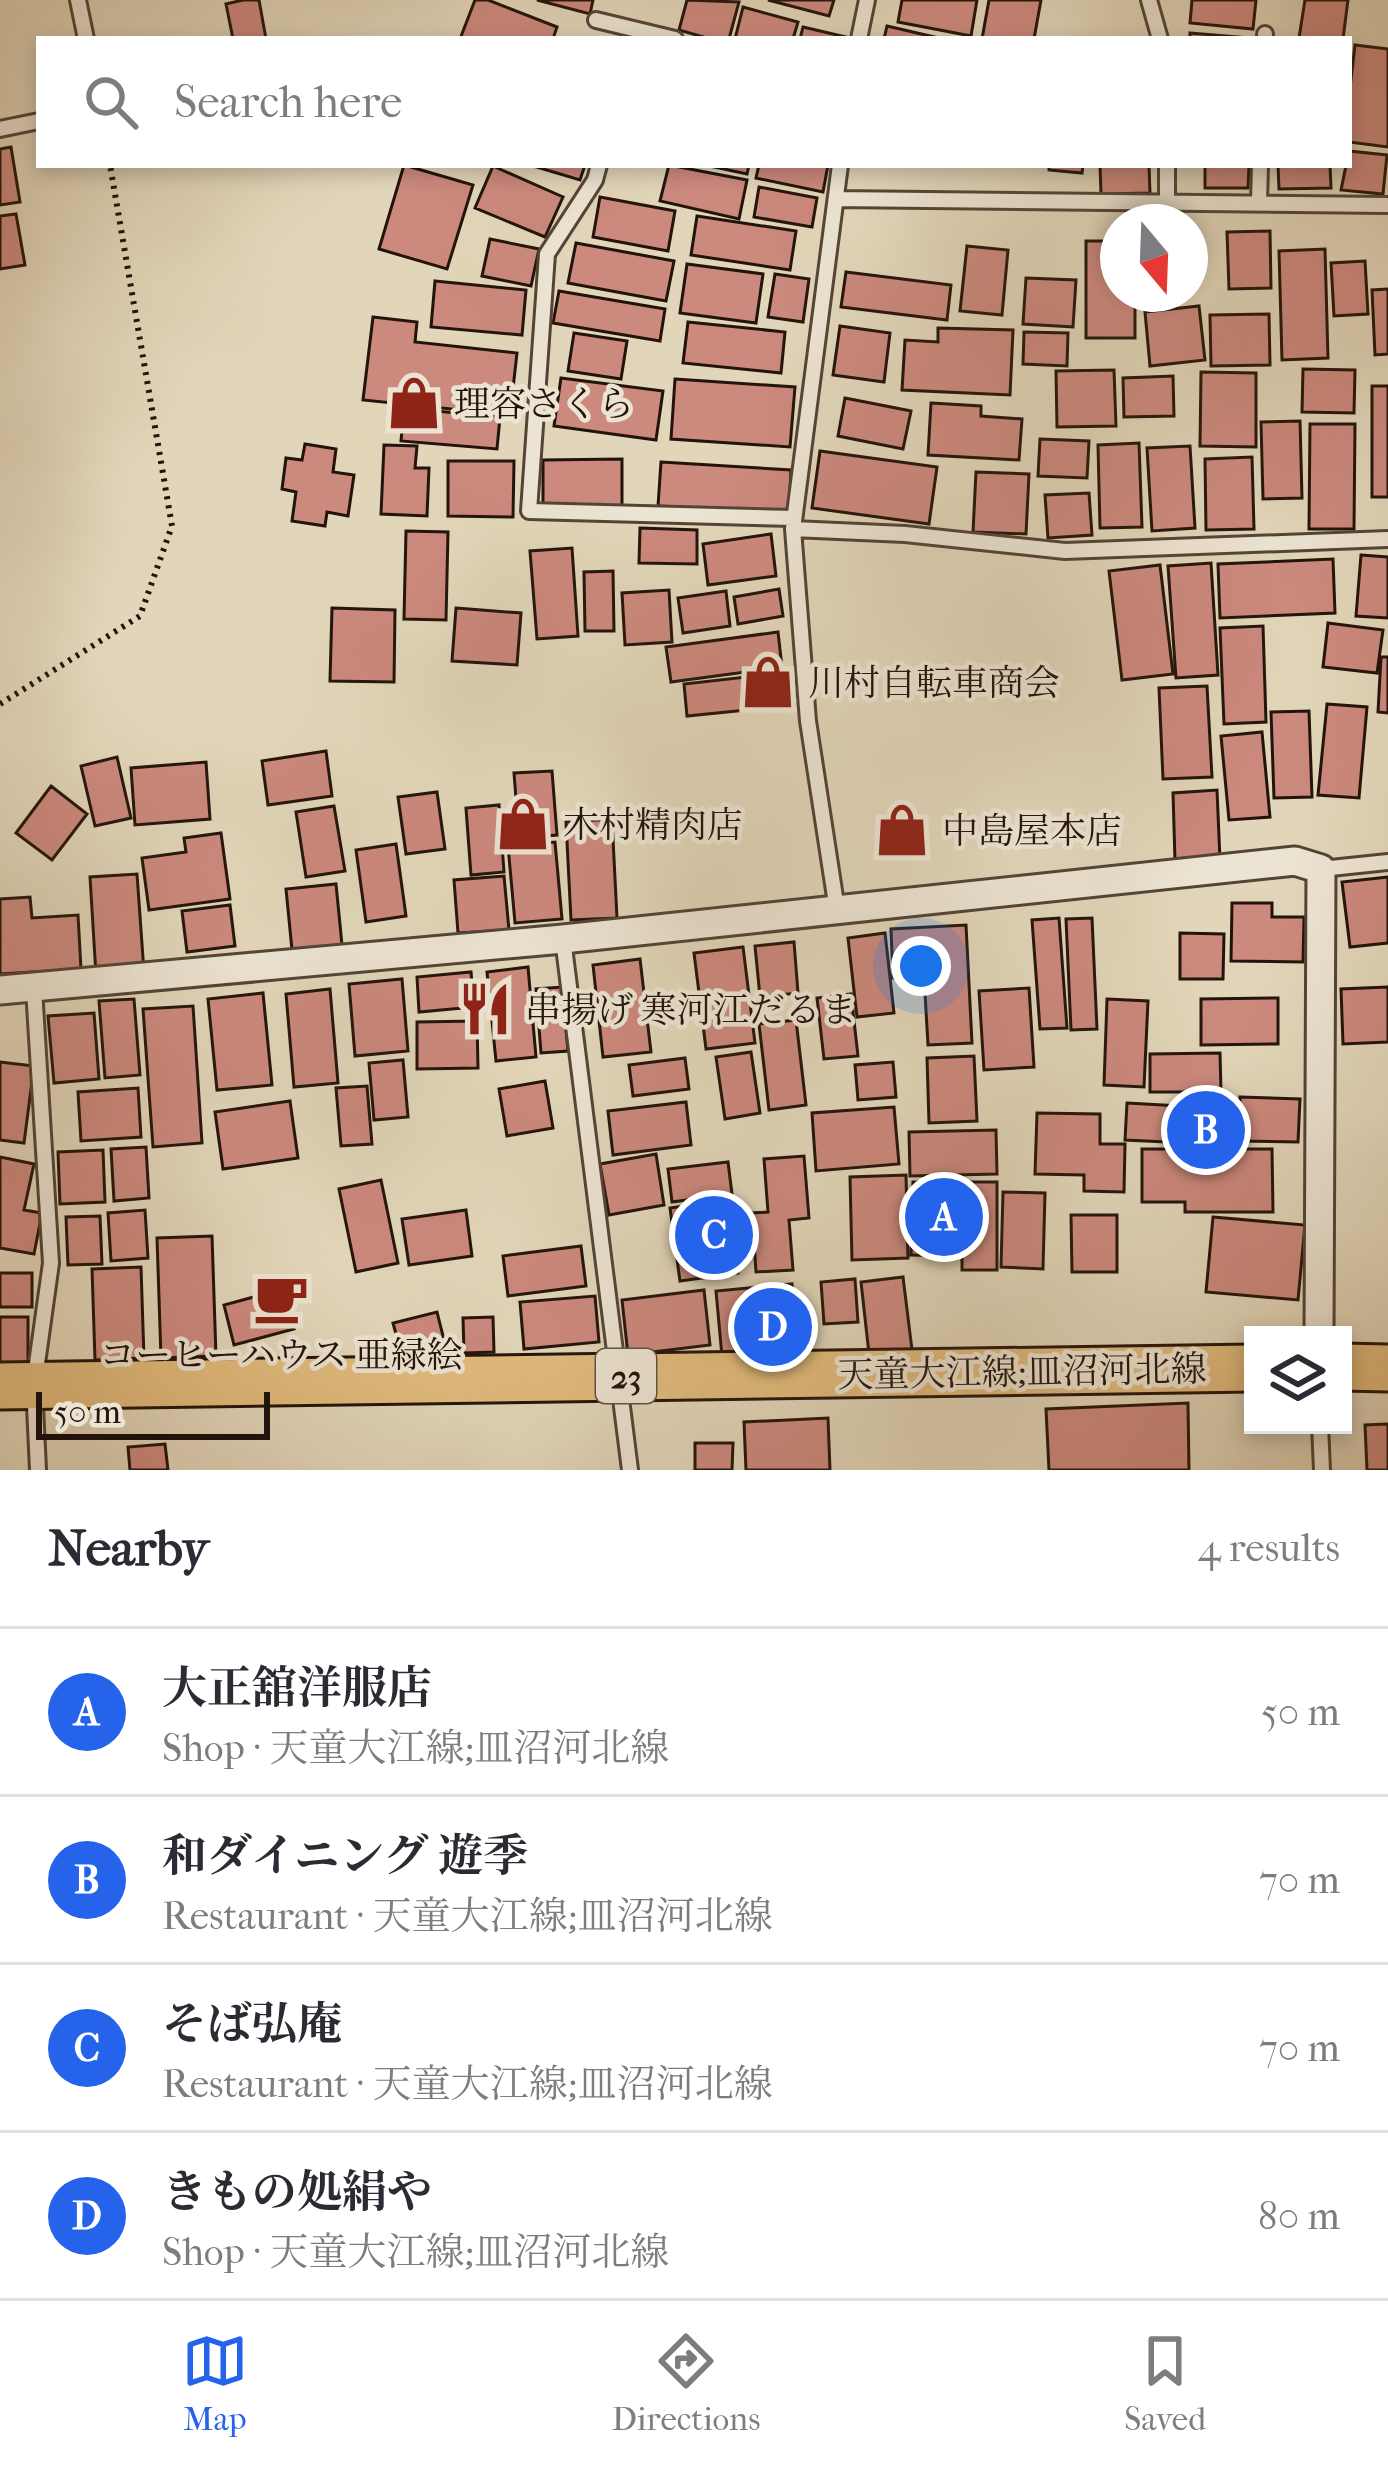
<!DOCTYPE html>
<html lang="en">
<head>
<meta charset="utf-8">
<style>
  body { margin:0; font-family:"IM FELL French Canon","Noto Serif JP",serif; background:#f2f2f3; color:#2b2b33 }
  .controls { position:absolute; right:36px; bottom:36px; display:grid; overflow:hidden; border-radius:0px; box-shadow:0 6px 18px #0003 }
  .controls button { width:108px; height:108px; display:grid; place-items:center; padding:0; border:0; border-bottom:3px solid #e1e1e2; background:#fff; color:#2b2b33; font:60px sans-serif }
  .compass { position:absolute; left:1100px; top:204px; width:108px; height:108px; border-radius:50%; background:#fff; box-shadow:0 6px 18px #0003; rotate:161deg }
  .scale { position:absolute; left:36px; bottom:30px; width:234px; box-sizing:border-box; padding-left:12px; border:6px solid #23140b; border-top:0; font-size:33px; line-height:42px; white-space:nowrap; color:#23140b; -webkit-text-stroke:9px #ece4d2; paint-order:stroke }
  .you { position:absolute; left:921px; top:966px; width:42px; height:42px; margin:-30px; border:9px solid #fff; border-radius:50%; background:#1a73e8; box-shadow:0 0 0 18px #1a73e833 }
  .badge { display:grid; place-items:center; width:78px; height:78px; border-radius:50%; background:#2563eb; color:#fff; font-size:39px; font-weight:700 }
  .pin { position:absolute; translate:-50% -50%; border:6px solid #fff; box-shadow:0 3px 12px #0006 }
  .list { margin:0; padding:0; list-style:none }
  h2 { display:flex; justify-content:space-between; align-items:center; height:156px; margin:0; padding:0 48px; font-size:51px }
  h2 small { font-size:39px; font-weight:400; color:#7c7c81 }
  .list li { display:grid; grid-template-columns:78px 1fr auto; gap:36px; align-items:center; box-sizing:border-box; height:168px; padding:0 48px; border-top:3px solid #e1e1e2 }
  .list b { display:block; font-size:45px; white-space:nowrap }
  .list p { margin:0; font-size:39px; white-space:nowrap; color:#7c7c81 }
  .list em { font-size:39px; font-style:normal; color:#7c7c81 }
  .icon { flex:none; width:66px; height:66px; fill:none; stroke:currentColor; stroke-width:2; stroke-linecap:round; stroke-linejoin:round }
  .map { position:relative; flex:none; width:1388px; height:1470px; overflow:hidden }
  .search { position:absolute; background:#fff; box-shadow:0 6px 18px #0003; left:36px; right:36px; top:36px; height:132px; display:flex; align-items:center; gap:30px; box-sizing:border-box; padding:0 42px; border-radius:0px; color:#7c7c81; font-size:45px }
  .sheet { height:828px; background:#fff }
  nav { display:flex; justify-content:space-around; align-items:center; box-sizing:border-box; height:168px; border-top:3px solid #e1e1e2; background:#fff; font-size:33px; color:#7c7c81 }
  nav a { display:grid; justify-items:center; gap:6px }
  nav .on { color:#2563eb }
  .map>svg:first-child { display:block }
</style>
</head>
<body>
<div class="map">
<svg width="1388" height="1470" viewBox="0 0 1388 1470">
  <rect width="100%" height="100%" fill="#e2d6ba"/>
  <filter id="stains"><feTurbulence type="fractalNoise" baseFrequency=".00167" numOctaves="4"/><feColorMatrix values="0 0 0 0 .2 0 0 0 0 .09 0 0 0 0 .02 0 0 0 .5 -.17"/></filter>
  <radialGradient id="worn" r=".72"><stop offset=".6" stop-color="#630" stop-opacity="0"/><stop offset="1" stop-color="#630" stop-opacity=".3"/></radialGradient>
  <!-- building -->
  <path fill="#cc897e" stroke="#23140b" stroke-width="3" d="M243,0H259L266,39H233L226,4Z
    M475,0H488L557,27L553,39H460Z
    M537,0H593L590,14Z
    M687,0L739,2L729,39H710L679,30Z
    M768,0H834L829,16Z
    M902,0H977L971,36L898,22Z
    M989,0H1041L1034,39H982Z
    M1192,0H1256L1253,29L1190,23Z
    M1305,0H1348L1343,39L1299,38Z
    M743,7L798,22L793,39H735Z
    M887,26L943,39H884Z
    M803,27L850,38V39H800Z
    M1190,33L1250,38L1190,39Z
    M1355,45L1388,49V147L1349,142V96Z
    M11,147L20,202L0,205V149Z
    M1349,151L1387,155L1383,194L1341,190Z
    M404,165L473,185L447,269L379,249Z
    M530,165H585L580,180Z
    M669,165L747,180L739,219L660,201Z
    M705,165H749L747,174Z
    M759,165H828L823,192L756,178Z
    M1049,165H1083L1082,173L1049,170Z
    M1100,165H1149L1150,193L1101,194Z
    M1205,165H1249L1248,188H1205Z
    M1278,165H1330L1331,188L1279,189Z
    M493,166L563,197L545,237L475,208Z
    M759,187L817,198L812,227L754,217Z
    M600,197L675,211L668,251L593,237Z
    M16,214L25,265L0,269V216Z
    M697,216L796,231L790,270L691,255Z
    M1270,231L1271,288L1229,289L1227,232Z
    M490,239L539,249L531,286L482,276Z
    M1086,241H1118V294H1135V338H1086Z
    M576,243L674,261L666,301L568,283Z
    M967,246L1008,250L1002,315L960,311Z
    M1325,249L1328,358L1282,360L1279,251Z
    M1365,261L1368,314L1334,316L1331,263Z
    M687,264L763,274L756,323L680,313Z
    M846,272L951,285L947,320L841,307Z
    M775,274L809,279L803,322L768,317Z
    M1026,278L1076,280L1073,327L1023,324Z
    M435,281L526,290L522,335L431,327Z
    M1388,289V354L1375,355L1372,290Z
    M559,291L665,309L660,341L553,323Z
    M1199,306L1205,360L1150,366L1145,312Z
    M1269,314L1270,365L1211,366L1210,315Z
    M373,317L417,322L415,342L517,353L510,415L363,400Z
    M688,322L785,332L781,373L683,363Z
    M840,326L890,333L884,382L833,375Z
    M938,328L1013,330L1010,395L902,390L905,340L938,342Z
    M1024,332L1068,333L1067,366L1023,364Z
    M574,333L627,341L621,379L568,371Z
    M1303,369L1355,370L1354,413L1302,412Z
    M1114,370L1116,426L1057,427L1056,371Z
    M1201,372L1256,373V447L1200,446Z
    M1173,376L1174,416L1124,417L1123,378Z
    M561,378L663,391L656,440L554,426Z
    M675,379L795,387L790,447L671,439Z
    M1372,386H1388V497H1372Z
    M845,398L911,411L903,449L838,436Z
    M931,403L981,406V416L1022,419L1019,460L928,455Z
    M404,408L500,417L497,449L401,441Z
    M1300,421L1302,498L1263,499L1261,422Z
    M1310,424H1355L1354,529H1309Z
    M1040,439L1089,441L1087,478L1038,476Z
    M1139,443L1142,527L1100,528L1098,445Z
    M305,444L336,449L333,472L354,475L348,516L327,512L325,526L292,521L296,492L282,489L286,458L302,460Z
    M384,445L417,446L415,468H429L427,516L381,514Z
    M1190,446L1195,528L1152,531L1147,448Z
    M820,451L937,467L929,524L812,508Z
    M1252,457L1254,529L1206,530L1205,459Z
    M622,459V509H543V460Z
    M448,461H514L513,517L448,516Z
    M661,462L791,470L789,514L658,506Z
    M976,472L1029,474L1026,534L973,532Z
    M1089,493L1092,535L1048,538L1045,495Z
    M640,528L697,530V564L639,563Z
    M406,531L448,532L446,620L404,619Z
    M771,534L776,576L708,585L703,544Z
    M572,548L578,636L537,639L530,551Z
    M1361,555L1388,557V618L1356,616Z
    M1333,559L1335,613L1220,618L1218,564Z
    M1211,563L1218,675L1176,678L1168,566Z
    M1160,565L1173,674L1122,680L1109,571Z
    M613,571L614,631H585L584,572Z
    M779,589L783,616L738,624L734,597Z
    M669,590L672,642L625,645L622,593Z
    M726,591L730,626L683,633L678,598Z
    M332,608L395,610L394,682L330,681Z
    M456,608L521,613L517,665L452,661Z
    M1328,623L1383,630L1377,673L1323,667Z
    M1263,626L1266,722L1224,724L1220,628Z
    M778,632L782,667L671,682L666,647Z
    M1381,657H1388V713L1378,712Z
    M792,672L795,705L687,716L684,684Z
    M1207,686L1212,777L1163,779L1159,688Z
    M1327,704L1367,707L1359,798L1318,795Z
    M1309,711L1312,797L1274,798L1271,712Z
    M1262,732L1270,817L1229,820L1221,736Z
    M326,751L332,796L268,805L262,761Z
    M117,757L131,818L95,826L81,766Z
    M206,762L210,819L135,825L131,768Z
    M552,771L557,835L519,838L514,773Z
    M51,786L87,814L52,860L16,833Z
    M1217,790L1220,860L1175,861L1173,793Z
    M437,792L445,849L406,854L398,797Z
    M499,805L504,872L471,875L466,808Z
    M334,806L345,871L306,877L296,812Z
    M612,819L617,918L571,920L566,822Z
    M221,833L230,899L149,910L142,858L186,852L184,838Z
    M555,842L562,919L515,923L508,846Z
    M396,844L406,916L366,922L356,850Z
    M137,874L144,972L96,975L90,877Z
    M504,876L509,930L458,933L454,880Z
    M1388,877V943L1350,947L1342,882Z
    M336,884L342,945L292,950L286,889Z
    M30,897L32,918L78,915L81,969L0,974V899Z
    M1232,903H1272V917H1304L1303,962L1231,961Z
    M230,905L235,946L187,952L182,911Z
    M1059,918L1067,1028L1040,1029L1032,920Z
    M1092,918L1097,1029L1071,1030L1066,919Z
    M966,925L972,1043L928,1045L924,976L893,978L891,929Z
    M885,933L894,1013L857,1017L848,938Z
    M1180,933L1224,934L1223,979H1180Z
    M794,942L798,993L760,997L755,946Z
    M743,947L755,1043L706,1049L694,953Z
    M640,959L651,1052L603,1057L593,965Z
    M528,967L536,1057L496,1061L487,972Z
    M471,972L474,1007L419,1012L417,977Z
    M402,979L408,1051L355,1056L349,984Z
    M562,987L568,1051L541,1053L536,989Z
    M1388,987V1042L1343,1044L1341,989Z
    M1029,988L1034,1067L984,1070L979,991Z
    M330,989L338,1083L294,1087L286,994Z
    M263,993L272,1085L217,1090L208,999Z
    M851,994L858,1056L824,1059L817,998Z
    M1278,998V1044L1201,1045V999Z
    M134,999L140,1075L105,1078L99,1001Z
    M1107,999L1148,1001L1144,1087L1104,1085Z
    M193,1006L202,1143L153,1147L143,1009Z
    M94,1013L99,1079L54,1083L48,1016Z
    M796,1020L806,1105L769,1110L759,1024Z
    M477,1021L478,1068L417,1069V1022Z
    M751,1052L760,1113L725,1119L716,1057Z
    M1220,1053L1221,1092H1150V1054Z
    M974,1056L977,1121L929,1123L927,1058Z
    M685,1058L689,1089L633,1096L629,1065Z
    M403,1060L408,1117L374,1120L369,1063Z
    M0,1062L34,1066L24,1143L0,1140Z
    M893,1062L896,1097L858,1100L855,1065Z
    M545,1081L553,1128L507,1136L499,1089Z
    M367,1086L372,1144L341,1146L336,1088Z
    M138,1088L141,1137L81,1141L78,1092Z
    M1240,1097L1300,1099L1298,1142L1238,1141Z
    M290,1101L298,1158L223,1169L215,1112Z
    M686,1102L691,1145L613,1155L608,1111Z
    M1127,1103L1233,1109L1231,1145L1125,1140Z
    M894,1107L899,1164L816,1171L812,1113Z
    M1037,1113L1100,1114V1144H1125L1124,1192L1084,1191V1175L1035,1174Z
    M996,1130L997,1174L910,1176L909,1132Z
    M146,1147L149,1198L114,1201L111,1149Z
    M1142,1149H1272L1273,1212H1185V1202H1142Z
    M103,1150L105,1202L60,1204L58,1152Z
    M656,1154L664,1205L609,1215L600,1164Z
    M804,1156L809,1218L789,1220L793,1270L756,1272L752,1213L768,1212L764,1159Z
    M0,1157L34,1164L24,1210L42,1213L34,1254L0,1248Z
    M728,1162L732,1194L672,1202L668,1169Z
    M906,1175L908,1258L852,1260L850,1177Z
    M381,1180L398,1263L356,1272L339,1189Z
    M913,1182L957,1183L955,1256L911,1255Z
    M962,1182H997V1270H962Z
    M1003,1192L1045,1193L1043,1269L1001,1267Z
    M728,1200L738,1273L680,1281L670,1208Z
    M145,1210L148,1258L111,1261L108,1213Z
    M466,1210L472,1256L409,1265L402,1219Z
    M1071,1215H1117V1272H1072Z
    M100,1216L102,1264L68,1265L66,1217Z
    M1213,1217L1305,1225L1298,1300L1206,1292Z
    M212,1236L216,1356L161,1358L157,1238Z
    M581,1246L586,1286L508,1296L503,1256Z
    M141,1267L144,1358L95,1360L92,1269Z
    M0,1273H32V1307H0Z
    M903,1277L912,1350L869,1354L861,1282Z
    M855,1279L858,1322L824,1324L821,1282Z
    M792,1284L799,1360L723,1367L716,1291Z
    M283,1289L294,1329L234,1345L224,1305Z
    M704,1290L710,1345L628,1355L622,1300Z
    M595,1296L599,1342L524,1349L520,1302Z
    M437,1312L446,1348L403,1359L393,1323Z
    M0,1317H28V1370H0Z
    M493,1317L494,1352L464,1353L463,1318Z
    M1188,1403L1189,1470H1049L1046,1409Z
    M828,1418L830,1470H746L744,1422Z
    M1388,1424V1470H1367L1365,1425Z
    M695,1443H733L732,1470H695Z
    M165,1444L168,1470H130L128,1447Z"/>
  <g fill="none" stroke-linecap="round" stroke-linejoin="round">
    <defs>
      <path id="service" d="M78,0L86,39
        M1149,0L1160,39
        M596,20L675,39
        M859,39L867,0
        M1265,39V34
        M0,129L39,121
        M599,165L595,180L547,254L529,511L794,518
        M1167,165V200
        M836,199L1388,205
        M1259,202L1260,165
        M793,529L905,534L1065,551L1388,539
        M1321,869L1388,862
        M837,910L808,721L793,529L840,165
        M563,939L630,1470
        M34,989L51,1263L34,1385L38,1470
        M1320,1425L1322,1470"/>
      <path id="minor" d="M0,990L563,939L1295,861L1321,869L1319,1335"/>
      <path id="primary" d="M1343,1367L1388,1368
        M0,1386L1253,1368"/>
    </defs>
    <!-- service casing -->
    <use href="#service" stroke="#534437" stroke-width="20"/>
    <!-- minor casing -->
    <use href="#minor" stroke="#534437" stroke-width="33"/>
    <!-- primary casing -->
    <use href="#primary" stroke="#23140b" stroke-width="51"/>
    <!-- path -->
    <path stroke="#23140b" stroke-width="6" stroke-dasharray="3 6" stroke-linecap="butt" d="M0,704L140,616L172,526L110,165"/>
    <!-- service -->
    <use href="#service" stroke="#ece4d2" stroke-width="14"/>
    <!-- minor -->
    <use href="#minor" stroke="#ece4d2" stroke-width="27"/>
    <!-- primary -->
    <use href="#primary" stroke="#e1bb7d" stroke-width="45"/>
  </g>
  <!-- icons -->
  <defs>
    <symbol id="shop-bare" viewBox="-9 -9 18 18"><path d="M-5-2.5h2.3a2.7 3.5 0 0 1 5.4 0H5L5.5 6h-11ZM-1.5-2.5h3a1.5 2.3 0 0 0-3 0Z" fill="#8f2418" stroke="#ece4d2" stroke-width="2.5" paint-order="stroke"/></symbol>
    <symbol id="restaurant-bare" viewBox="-9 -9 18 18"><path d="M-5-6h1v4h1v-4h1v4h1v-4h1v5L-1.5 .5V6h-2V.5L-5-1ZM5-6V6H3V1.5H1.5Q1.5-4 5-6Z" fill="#8f2418" stroke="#ece4d2" stroke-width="2.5" paint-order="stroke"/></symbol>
    <symbol id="cafe-bare" viewBox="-9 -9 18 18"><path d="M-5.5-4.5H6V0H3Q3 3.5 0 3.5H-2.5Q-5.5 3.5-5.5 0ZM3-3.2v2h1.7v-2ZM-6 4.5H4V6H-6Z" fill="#8f2418" stroke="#ece4d2" stroke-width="2.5" paint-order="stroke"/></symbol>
  </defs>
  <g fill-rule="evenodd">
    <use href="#shop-bare" x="376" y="365" width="76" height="76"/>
    <use href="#shop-bare" x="730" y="644" width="76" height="76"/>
    <use href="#shop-bare" x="485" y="786" width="76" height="76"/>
    <use href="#shop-bare" x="864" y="792" width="76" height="76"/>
    <use href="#restaurant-bare" x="447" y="971" width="76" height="76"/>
    <use href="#cafe-bare" x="243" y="1260" width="76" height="76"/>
  </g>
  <g text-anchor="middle" stroke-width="9" stroke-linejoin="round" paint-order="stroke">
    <!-- shield labels -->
    <rect fill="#ece4d2" stroke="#5f5247" stroke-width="3" x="596" y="1349" width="60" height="54" rx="9"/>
    <g font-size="33" font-weight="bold" fill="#23140b">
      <text x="626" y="1388">23</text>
    </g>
    <!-- poi labels -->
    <g font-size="36" fill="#23140b" stroke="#ece4d2" text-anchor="start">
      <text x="454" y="416">理容さくら</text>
      <text x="808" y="695">川村自転車商会</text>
      <text x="563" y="837">木村精肉店</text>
      <text x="942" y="843">中島屋本店</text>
      <text x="525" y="1022">串揚げ 寒河江だるま</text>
      <text x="281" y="1367" text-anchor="middle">コーヒーハウス 亜緑絵</text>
    </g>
    <!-- street labels -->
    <g font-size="36" fill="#23140b" stroke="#ece4d2">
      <text transform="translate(1022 1371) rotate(-1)" y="13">天童大江線;皿沼河北線</text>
    </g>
  </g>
  <rect width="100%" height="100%" filter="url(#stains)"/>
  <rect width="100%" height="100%" fill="url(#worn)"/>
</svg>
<div class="controls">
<button><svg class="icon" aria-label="layers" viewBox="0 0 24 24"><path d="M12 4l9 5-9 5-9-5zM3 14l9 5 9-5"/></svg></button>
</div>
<svg class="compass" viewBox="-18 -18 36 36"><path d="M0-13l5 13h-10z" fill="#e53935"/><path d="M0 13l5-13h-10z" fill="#7c7c81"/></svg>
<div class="scale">50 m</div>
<div class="you"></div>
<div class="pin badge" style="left:944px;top:1217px">A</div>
<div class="pin badge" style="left:1206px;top:1130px">B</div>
<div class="pin badge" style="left:714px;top:1235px">C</div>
<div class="pin badge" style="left:773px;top:1327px">D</div>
<div class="search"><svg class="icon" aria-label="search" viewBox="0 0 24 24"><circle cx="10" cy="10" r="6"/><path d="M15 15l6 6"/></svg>Search here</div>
</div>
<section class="sheet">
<h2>Nearby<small>4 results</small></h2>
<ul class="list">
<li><span class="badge">A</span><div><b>大正舘洋服店</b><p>Shop · 天童大江線;皿沼河北線</p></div><em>50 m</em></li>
<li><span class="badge">B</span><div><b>和ダイニング 遊季</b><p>Restaurant · 天童大江線;皿沼河北線</p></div><em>70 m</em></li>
<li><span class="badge">C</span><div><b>そば弘庵</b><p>Restaurant · 天童大江線;皿沼河北線</p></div><em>70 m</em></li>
<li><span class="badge">D</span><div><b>きもの処絹や</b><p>Shop · 天童大江線;皿沼河北線</p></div><em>80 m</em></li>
</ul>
</section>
<nav>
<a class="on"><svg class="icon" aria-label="map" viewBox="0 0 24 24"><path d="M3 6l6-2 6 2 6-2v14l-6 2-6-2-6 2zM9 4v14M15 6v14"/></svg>Map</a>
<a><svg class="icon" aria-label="directions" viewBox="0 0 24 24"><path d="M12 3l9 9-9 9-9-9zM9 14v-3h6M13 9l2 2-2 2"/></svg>Directions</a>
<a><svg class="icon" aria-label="saved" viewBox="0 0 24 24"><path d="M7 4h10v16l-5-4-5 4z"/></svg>Saved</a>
</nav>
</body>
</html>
